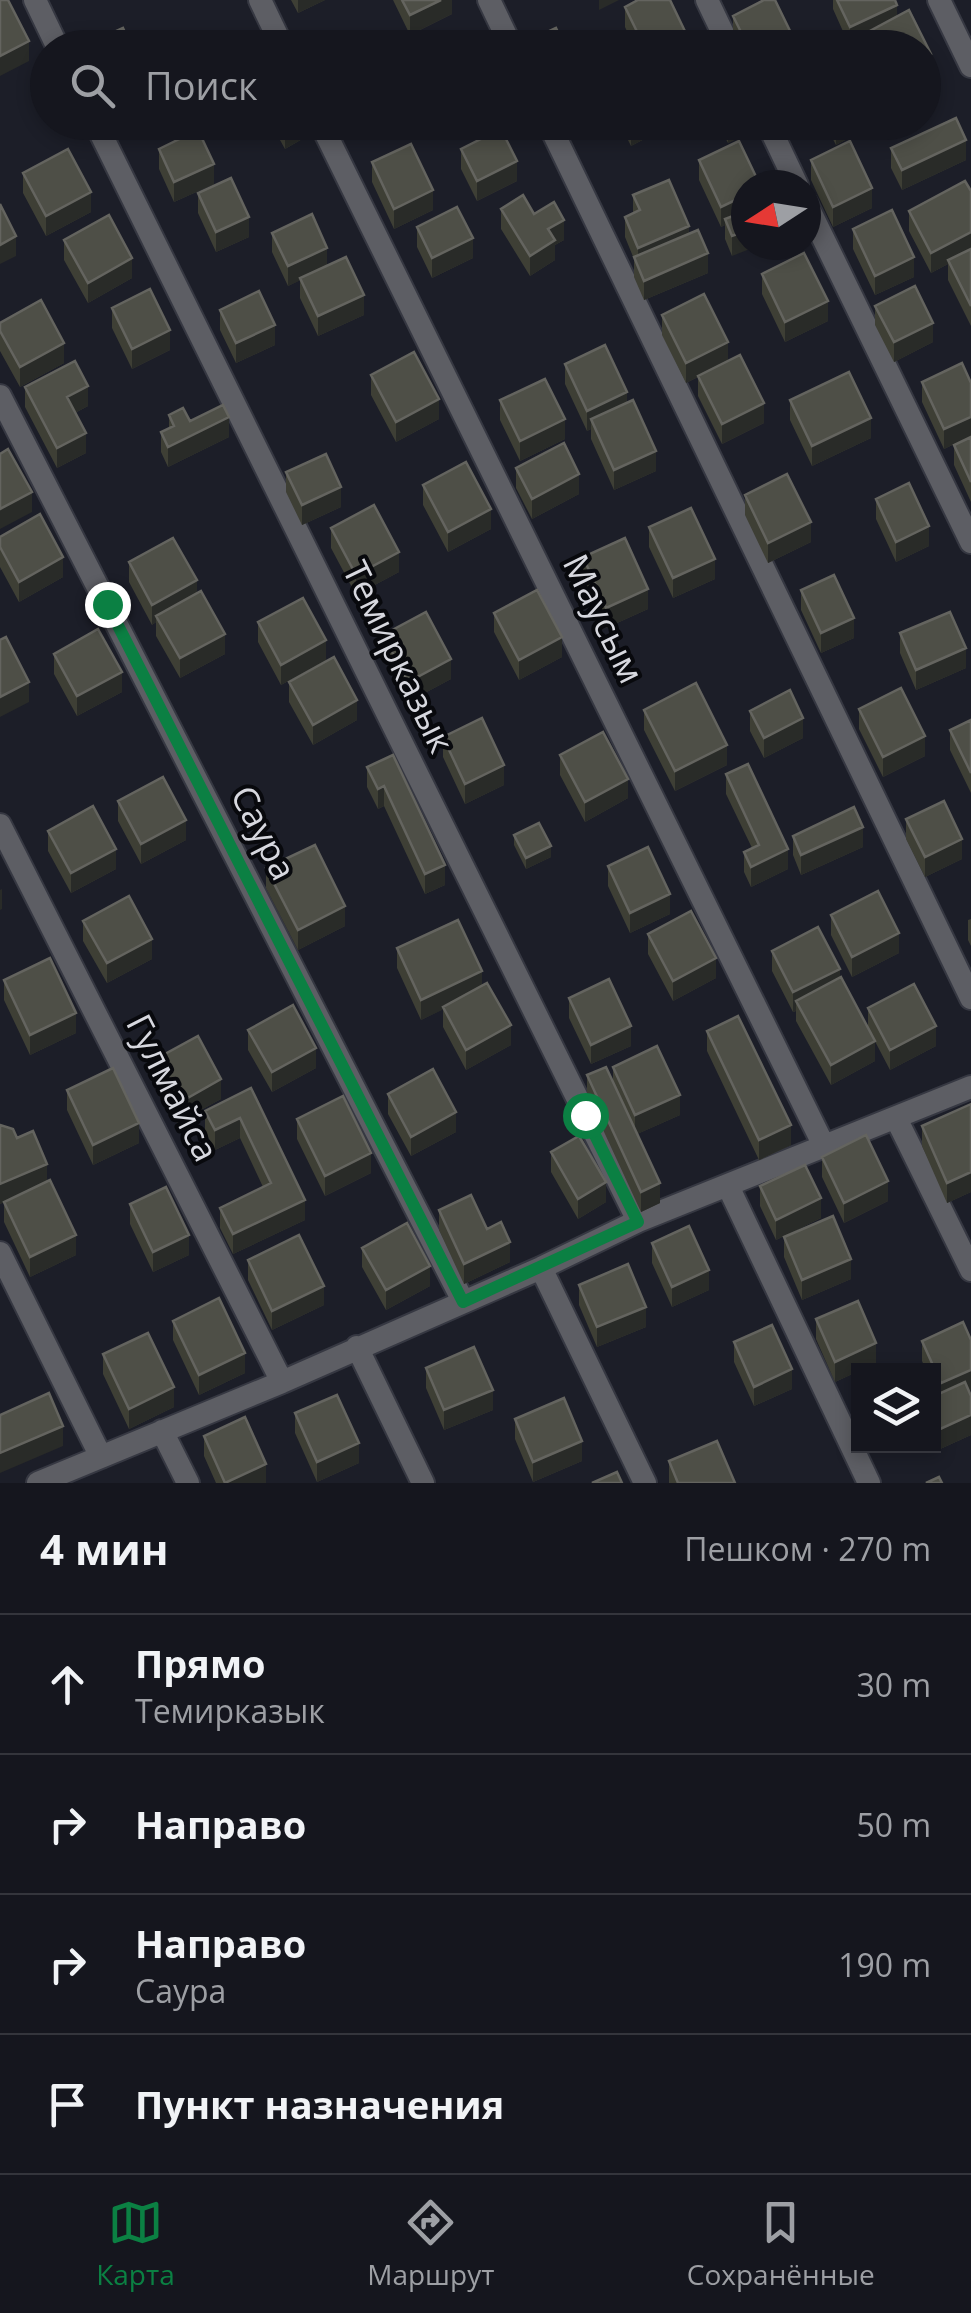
<!DOCTYPE html>
<html lang="ru">
<head>
<meta charset="utf-8">
<style>
  body { margin:0; font-family:"Open Sans",sans-serif; background:#22232b; color:#f1f3f6 }
  .controls { position:absolute; right:30px; bottom:30px; display:grid; overflow:hidden; border-radius:0px; box-shadow:0 5px 15px #0003 }
  .controls button { width:90px; height:90px; display:grid; place-items:center; padding:0; border:0; border-bottom:2px solid #34353c; background:#15161e; color:#f1f3f6; font:50px sans-serif }
  .compass { position:absolute; left:731px; top:170px; width:90px; height:90px; border-radius:50%; background:#15161e; box-shadow:0 5px 15px #0003; rotate:258deg }
  .stop { position:absolute; width:30px; height:30px; margin:-22px; border:8px solid #0b8043; border-radius:50%; background:#fff }
  .stop.end { background:#0b8043; border-color:#fff; box-shadow:0 2px 10px #0008 }
  .list { margin:0; padding:0; list-style:none }
  h2 { display:flex; justify-content:space-between; align-items:center; height:130px; margin:0; padding:0 40px; font-size:42px }
  h2 small { font-size:32px; font-weight:400; color:#9d9fa4 }
  .list li { display:grid; grid-template-columns:65px 1fr auto; gap:30px; align-items:center; box-sizing:border-box; height:140px; padding:0 40px; border-top:2px solid #34353c }
  .list b { display:block; font-size:38px; white-space:nowrap }
  .list p { margin:0; font-size:32px; white-space:nowrap; color:#9d9fa4 }
  .list em { font-size:32px; font-style:normal; color:#9d9fa4 }
  .icon { flex:none; width:55px; height:55px; fill:none; stroke:currentColor; stroke-width:2; stroke-linecap:round; stroke-linejoin:round }
  .map { position:relative; flex:none; width:971px; height:1483px; overflow:hidden }
  .search { position:absolute; background:#15161e; box-shadow:0 5px 15px #0003; left:30px; right:30px; top:30px; height:110px; display:flex; align-items:center; gap:25px; box-sizing:border-box; padding:0 35px; border-radius:55px; color:#9d9fa4; font-size:38px }
  .sheet { height:690px; background:#15161e }
  nav { display:flex; justify-content:space-around; align-items:center; box-sizing:border-box; height:140px; border-top:2px solid #34353c; background:#15161e; font-size:28px; color:#9d9fa4 }
  nav a { display:grid; justify-items:center; gap:5px }
  nav .on { color:#0b8043 }
  .map>svg:first-child { display:block }
</style>
</head>
<body>
<div class="map">
<svg width="971" height="1483" viewBox="0 0 971 1483">
  <rect width="100%" height="100%" fill="#1c1e28"/>
  <g fill="none" stroke-linecap="round" stroke-linejoin="round">
    <defs>
      <path id="street" d="M35,0L58,48
        M260,0L283,48
        M489,0L512,48
        M707,0L730,48
        M939,0L971,66
        M95,122L638,1221
        M320,122L824,1146
        M548,122L971,998
        M767,122L797,185
        M806,203L971,542
        M0,396L463,1301
        M0,825L282,1382
        M896,1118L971,1270
        M728,1186L869,1483
        M0,1253L101,1457
        M541,1268L645,1483
        M357,1347L423,1483
        M162,1431L188,1483
        M38,1483L282,1382L541,1268L638,1221L971,1087"/>
    </defs>
    <!-- street casing -->
    <use href="#street" stroke="#363842" stroke-width="26"/>
    <!-- street -->
    <use href="#street" stroke="#5d5e64" stroke-width="22"/>
  </g>
  <!-- wall -->
  <path fill="#3e3f35" d="M291,0H325L298,13Z
    M393,0H452V14L410,35Z
    M833,0H895L897,5V17L909,10L931,54V74L924,78V48H868V38L850,47L833,9Z
    M625,7L693,48H635L625,27Z
    M733,16L791,48H739L733,36Z
    M270,122H304V138L285,149Z
    M619,122H652V135L631,146Z
    M717,122H746V134L728,143Z
    M824,122H856V134L836,145Z
    M891,148L966,160L902,190L891,168Z
    M159,149L214,184L174,202L159,169Z
    M461,149L517,181L477,201L461,169Z
    M699,160L760,185L732,256L725,239V225L721,227L699,180Z
    M811,160L872,208L833,227L811,180Z
    M372,162L433,210L394,229L372,182Z
    M23,173L91,212L46,236L23,193Z
    M971,191V326L948,280V264L931,273L909,231V211Z
    M198,193L249,237L216,252L198,213Z
    M633,195L689,233L708,273L644,300L634,277V259L625,237V217L633,213Z
    M501,209L534,214L564,240L555,245V260L530,276L501,229Z
    M417,227L473,258L432,278L417,247Z
    M853,229L914,277L875,295L853,249Z
    M272,233L327,265L364,315L318,336L300,298V280L288,286L272,252Z
    M64,240L132,278L88,303L64,260Z
    M762,274L828,321L785,342L762,294Z
    M875,306L933,342L894,362L875,325Z
    M112,308L170,350L132,369L112,328Z
    M220,310L275,345L236,363L220,330Z
    M662,315L728,361L764,423L722,444L698,396V377L686,383L662,335Z
    M0,323L64,363L20,387L0,351Z
    M565,364L627,403L656,471L614,490L591,439V429L587,431L565,384Z
    M371,375L439,419L396,442L371,395Z
    M922,382L971,436L944,449L922,402Z
    M25,387L88,406L75,413L86,453L57,468L25,407Z
    M500,400L565,439L520,461L500,420Z
    M790,400L871,438L812,466L790,420Z
    M169,415L190,421L229,437L168,467L161,452V432L169,428Z
    M971,437V502L954,465V445Z
    M516,468L579,494L532,519L516,488Z
    M286,472L341,507L302,525L286,492Z
    M423,485L491,529L448,552L423,505Z
    M745,495L811,542L768,563L745,515Z
    M876,499L929,546L896,562L876,519Z
    M649,527L715,579L673,598L649,547Z
    M331,528L399,572L356,595L331,548Z
    M0,537L63,577L19,602L0,567Z
    M583,557L648,609L606,628L583,577Z
    M129,562L197,593L225,654L180,678L156,636V622L152,625L129,582Z
    M801,590L854,638L821,653L801,610Z
    M494,613L562,657L519,680L494,632Z
    M258,622L326,660L281,685L258,642Z
    M900,633L966,668L916,690L900,653Z
    M383,635L451,679L408,702L383,655Z
    M54,654L122,692L77,716L54,674Z
    M289,682L357,720L313,745L289,702Z
    M859,709L925,756L883,777L859,729Z
    M644,710L727,765L675,791L644,730Z
    M750,711L803,738L764,758L750,731Z
    M971,720V793L950,750V730Z
    M443,737L504,785L465,804L443,757Z
    M393,755L445,885L425,894L384,806L378,809L367,787V767Z
    M560,755L628,798L585,822L560,775Z
    M726,774L788,869L751,887L744,872V852L752,848L726,794Z
    M118,801L186,840L141,864L118,821Z
    M906,819L962,859L925,877L906,839Z
    M48,831L116,869L71,893L48,851Z
    M514,835L551,857L526,869L514,845Z
    M793,836L863,847L801,875L793,855Z
    M608,866L670,914L630,933L608,886Z
    M266,868L345,926L298,950L266,888Z
    M831,915L899,953L852,977L831,935Z
    M971,919V946L968,940V920Z
    M83,921L152,959L107,983L83,941Z
    M648,934L716,978L673,1001L648,954Z
    M397,948L482,986L511,1045L466,1070L443,1027V1009L421,1020L397,968Z
    M772,951L840,977L875,1061L831,1085L796,1021V1011L793,1012L772,971Z
    M4,980L76,1033L30,1055L4,1000Z
    M569,998L631,1046L591,1064L569,1018Z
    M868,1008L936,1046L890,1070L868,1028Z
    M248,1030L316,1068L272,1092L248,1050Z
    M707,1031L791,1145L759,1160L707,1051Z
    M154,1060L221,1099L177,1123L154,1080Z
    M613,1067L680,1115L637,1134L660,1203L641,1212L587,1095V1075L613,1082Z
    M251,1088L305,1220L233,1254L220,1228V1208L263,1187L240,1138L215,1150L205,1131V1111Z
    M67,1090L139,1143L93,1165L67,1110Z
    M388,1094L456,1132L411,1156L388,1114Z
    M297,1119L371,1173L325,1196L297,1139Z
    M0,1125L17,1138L47,1181L76,1255L30,1277L4,1222V1202L0,1204Z
    M922,1126L971,1192L947,1203L922,1146Z
    M551,1152L606,1202L578,1219L551,1172Z
    M822,1157L888,1201L844,1223L822,1177Z
    M760,1186L821,1218L776,1240L760,1206Z
    M130,1204L189,1255L153,1272L130,1224Z
    M439,1210L487,1229L510,1262L464,1284L439,1230Z
    M784,1237L851,1279L802,1300L784,1257Z
    M652,1243L709,1290L672,1307L652,1263Z
    M362,1248L430,1286L386,1310L362,1267Z
    M248,1260L324,1305L272,1330L248,1280Z
    M579,1285L646,1327L597,1347L579,1305Z
    M816,1319L876,1363L835,1382L816,1339Z
    M173,1321L245,1373L199,1395L173,1340Z
    M971,1340V1390L969,1391L971,1396V1435L938,1450L934,1441V1396L937,1394L934,1387V1370H926L922,1361V1341Z
    M734,1342L792,1389L754,1406L734,1362Z
    M103,1354L174,1407L129,1429L103,1374Z
    M426,1368L493,1410L444,1430L426,1388Z
    M295,1413L359,1463L317,1482L295,1433Z
    M515,1419L582,1461L533,1482L515,1439Z
    M204,1436L266,1483H216L204,1456Z
    M669,1461L735,1483H669Z"/>
  <!-- shaded-wall -->
  <path fill="#292b28" d="M298,0H325L298,13Z
    M441,0H452V14L410,35V15Z
    M599,0H619L599,10Z
    M897,5V25L868,32V38L850,47V27Z
    M791,33V48H762Z
    M29,41V61L0,76V56Z
    M931,54V74L924,78V58Z
    M296,122H304V138L285,149V129Z
    M344,122H364L344,133Z
    M637,122H652V135L631,146V126Z
    M730,122H746V134L728,143V123Z
    M840,122H856V134L836,145V125Z
    M966,140V160L902,190V170Z
    M517,161V181L477,201V181Z
    M214,164V184L174,202V182Z
    M872,188V208L833,227V207Z
    M433,190V210L394,229V209Z
    M91,192V212L46,236V216Z
    M746,195V215L725,219V225L721,227V207Z
    M249,217V237L216,252V232Z
    M564,220V240L555,245V260L530,276V256L548,229Z
    M689,226V246L638,268V248Z
    M746,231V245H760L732,256V236Z
    M971,232V252L948,260V264L931,273V253Z
    M16,236V256L0,264V245Z
    M473,238V258L432,278V258Z
    M327,248V268L288,286V266Z
    M708,253V273L644,300V281Z
    M914,257V277L875,295V276Z
    M132,258V278L88,303V283Z
    M364,295V315L318,336V316Z
    M828,301V321L785,342V322Z
    M933,323V342L894,362V342Z
    M275,325V345L236,363V343Z
    M170,330V350L132,369V349Z
    M728,342V362L686,383V363Z
    M64,343V363L20,387V367Z
    M88,386V406L67,417V397Z
    M627,392V412L591,419V429L587,431V411Z
    M439,399V419L396,442V422Z
    M764,403V423L722,444V424Z
    M229,417V437L168,467V447Z
    M971,417V436L944,449V429Z
    M871,418V438L812,466V446Z
    M565,419V439L520,461V441Z
    M86,433V453L57,468V448Z
    M656,451V471L614,490V470Z
    M579,474V494L532,519V499Z
    M341,487V507L302,525V505Z
    M32,492V512L0,529V509Z
    M491,509V529L448,552V532Z
    M811,522V542L768,563V543Z
    M929,526V546L896,562V542Z
    M399,552V572L356,595V575Z
    M63,557V577L19,602V582Z
    M715,559V579L673,598V578Z
    M197,580V600L156,616V622L152,625V605Z
    M648,589V609L606,628V608Z
    M854,618V638L821,653V633Z
    M225,634V654L180,678V658Z
    M562,637V657L519,680V660Z
    M326,640V660L281,685V665Z
    M966,648V668L916,690V670Z
    M451,659V679L408,702V682Z
    M122,672V692L77,716V696Z
    M29,682V702L0,717V697Z
    M357,700V720L313,745V725Z
    M803,718V738L764,758V738Z
    M925,736V756L883,777V757Z
    M727,745V765L675,791V771Z
    M504,765V785L465,804V784Z
    M628,779V798L585,822V802Z
    M384,786V806L378,809V789Z
    M186,820V840L141,864V844Z
    M863,827V847L801,875V855Z
    M962,839V859L925,877V857Z
    M551,846V857L526,869V858Z
    M116,849V869L71,893V873Z
    M788,849V869L751,887V867Z
    M445,865V885L425,894V874Z
    M2,889V909L0,910V890Z
    M670,894V914L630,933V913Z
    M345,906V926L298,950V930Z
    M899,933V953L852,977V957Z
    M152,939V959L107,983V963Z
    M716,958V978L673,1001V981Z
    M840,969V989L796,1001V1011L793,1012V992Z
    M482,971V991L421,1020V1000Z
    M76,1013V1033L30,1055V1035Z
    M511,1025V1045L466,1070V1050Z
    M631,1026V1046L591,1064V1045Z
    M936,1026V1046L890,1070V1050Z
    M875,1041V1061L831,1085V1065Z
    M316,1048V1068L272,1092V1072Z
    M221,1079V1099L177,1123V1104Z
    M680,1095V1115L635,1135V1115Z
    M456,1112V1132L411,1156V1137Z
    M240,1118V1138L215,1150V1130Z
    M139,1123V1143L93,1165V1145Z
    M791,1125V1145L759,1160V1140Z
    M371,1153V1173L325,1196V1176Z
    M47,1164V1183L0,1204V1184Z
    M971,1172V1192L947,1203V1183Z
    M888,1181V1201L844,1223V1203Z
    M606,1182V1202L578,1219V1199Z
    M660,1183V1203L641,1212V1192Z
    M821,1198V1218L776,1240V1220Z
    M305,1200V1220L233,1254V1234Z
    M76,1235V1255L30,1277V1257Z
    M189,1235V1255L153,1272V1252Z
    M510,1242V1262L464,1284V1264Z
    M851,1259V1279L802,1300V1280Z
    M430,1266V1286L386,1310V1290Z
    M709,1270V1290L672,1307V1287Z
    M324,1286V1305L272,1330V1311Z
    M646,1307V1327L597,1347V1327Z
    M876,1343V1363L835,1382V1362Z
    M245,1353V1373L199,1395V1375Z
    M792,1369V1389L754,1406V1387Z
    M971,1370V1390L941,1403V1383Z
    M174,1387V1407L129,1429V1409Z
    M493,1390V1410L444,1430V1410Z
    M971,1415V1435L938,1450V1430Z
    M63,1426V1446L0,1473V1453Z
    M582,1441V1461L533,1482V1462Z
    M359,1443V1463L317,1482V1462Z
    M266,1464V1483H225Z"/>
  <!-- building -->
  <path fill="#4e4f47" stroke="#64645f" stroke-width="2.5" d="M0,0H8L29,41L0,56Z
    M402,0H441L410,15Z
    M638,0H670L693,48H645L625,7Z
    M764,0H775L791,33L762,48H749L733,16Z
    M837,0H895L897,5L850,27Z
    M909,10L931,54L924,58V48H877L868,32Z
    M123,28L132,48H84L83,46Z
    M556,28L563,43L576,37L581,48H533L530,40Z
    M228,37L233,48H206Z
    M817,40L821,48H803Z
    M956,118L966,140L902,170L891,148Z
    M282,122H296L285,129Z
    M501,129L517,161L477,181L461,149Z
    M198,130L214,164L174,182L159,149Z
    M739,141L760,185H746V195L721,207L699,160Z
    M850,141L872,188L833,207L811,160Z
    M411,144L433,190L394,209L372,162Z
    M68,149L91,192L46,216L23,173Z
    M231,178L249,217L216,232L198,193Z
    M669,180L689,226L638,248L625,217L640,210L633,195Z
    M965,181L971,191V232L931,253L909,211Z
    M523,195L534,214L554,202L564,220L548,229L555,240L530,256L501,209Z
    M0,204L16,236L0,245Z
    M457,207L473,238L432,258L417,227Z
    M892,210L914,257L875,276L853,229Z
    M746,211V231L732,236L725,219Z
    M312,214L327,248L288,266L272,233Z
    M109,215L132,258L88,283L64,240Z
    M698,230L708,253L644,281L634,257Z
    M971,249V306L948,260Z
    M804,253L828,301L785,322L762,274Z
    M346,257L364,295L318,316L300,278Z
    M915,286L933,323L894,342L875,306Z
    M150,289L170,330L132,349L112,308Z
    M259,291L275,325L236,343L220,310Z
    M704,294L728,342L686,363L662,315Z
    M41,300L64,343L20,367L0,331V323Z
    M605,345L627,392L587,411L565,364Z
    M414,352L439,399L396,422L371,375Z
    M740,355L764,403L722,424L698,376Z
    M75,361L88,386L67,397L86,433L57,448L25,387Z
    M962,363L971,383V417L944,429L922,382Z
    M849,372L871,418L812,446L790,400Z
    M545,379L565,419L520,441L500,400Z
    M633,400L656,451L614,470L591,419Z
    M223,405L229,417L168,447L161,432L174,426L169,415L183,408L190,421Z
    M971,437V482L954,445Z
    M564,443L579,474L532,499L516,468Z
    M8,449L32,492L0,509V454Z
    M326,454L341,487L302,505L286,472Z
    M466,462L491,509L448,532L423,485Z
    M787,474L811,522L768,543L745,495Z
    M909,483L929,526L896,542L876,499Z
    M374,505L399,552L356,575L331,528Z
    M691,508L715,559L673,578L649,527Z
    M40,514L63,557L19,582L0,547V537Z
    M173,538L197,580L152,605L129,562Z
    M625,538L648,589L606,608L583,557Z
    M834,575L854,618L821,633L801,590Z
    M537,590L562,637L519,660L494,613Z
    M201,591L225,634L180,658L156,616Z
    M303,598L326,640L281,665L258,622Z
    M426,612L451,659L408,682L383,635Z
    M950,612L966,648L916,670L900,633Z
    M98,629L122,672L77,696L54,654Z
    M6,637L29,682L0,697V640Z
    M334,657L357,700L313,725L289,682Z
    M696,683L727,745L675,771L644,710Z
    M901,688L925,736L883,757L859,709Z
    M790,690L803,718L764,738L750,711Z
    M482,718L504,765L465,784L443,737Z
    M971,720V773L950,730Z
    M603,732L628,779L585,802L560,755Z
    M393,755L445,865L425,874L384,786L378,789L367,767Z
    M748,764L788,849L751,867L744,852L759,845L726,774Z
    M163,777L186,820L141,844L118,801Z
    M944,801L962,839L925,857L906,819Z
    M93,806L116,849L71,873L48,831Z
    M854,807L863,827L801,855L793,836Z
    M539,823L551,846L526,858L514,835Z
    M315,845L345,906L298,930L266,868Z
    M648,847L670,894L630,913L608,866Z
    M878,891L899,933L852,957L831,915Z
    M129,896L152,939L107,963L83,921Z
    M691,911L716,958L673,981L648,934Z
    M458,920L482,971L421,1000L397,948Z
    M818,927L840,969L793,992L772,951Z
    M50,958L76,1013L30,1035L4,980Z
    M841,977L875,1041L831,1065L796,1001Z
    M609,979L631,1026L591,1045L569,998Z
    M487,983L511,1025L466,1050L443,1007Z
    M914,984L936,1026L890,1050L868,1008Z
    M293,1005L316,1048L272,1072L248,1030Z
    M738,1016L791,1125L759,1140L707,1031Z
    M198,1036L221,1079L177,1104L154,1060Z
    M657,1046L680,1095L635,1115L613,1067Z
    M606,1067L660,1183L641,1192L587,1075Z
    M113,1068L139,1123L93,1145L67,1090Z
    M433,1069L456,1112L411,1137L388,1094Z
    M251,1088L305,1200L233,1234L220,1208L271,1183L240,1118L215,1130L205,1111Z
    M343,1096L371,1153L325,1176L297,1119Z
    M971,1104V1172L947,1183L922,1126Z
    M0,1125L13,1129L17,1138L33,1131L47,1164L0,1184Z
    M866,1135L888,1181L844,1203L822,1157Z
    M579,1136L606,1182L578,1199L551,1152Z
    M805,1165L821,1198L776,1220L760,1186Z
    M50,1180L76,1235L30,1257L4,1202Z
    M166,1187L189,1235L153,1252L130,1204Z
    M471,1195L487,1229L501,1222L510,1242L464,1264L439,1210Z
    M833,1216L851,1259L802,1280L784,1237Z
    M407,1223L430,1266L386,1290L362,1248Z
    M689,1226L709,1270L672,1287L652,1243Z
    M299,1235L324,1286L272,1311L248,1260Z
    M628,1264L646,1307L597,1327L579,1285Z
    M219,1298L245,1353L199,1375L173,1321Z
    M858,1301L876,1343L835,1362L816,1319Z
    M963,1322L971,1340V1370L941,1383L922,1341Z
    M772,1325L792,1369L754,1387L734,1342Z
    M148,1333L174,1387L129,1409L103,1354Z
    M474,1347L493,1390L444,1410L426,1368Z
    M965,1382L971,1396V1415L938,1430L934,1421V1396Z
    M49,1393L63,1426L0,1453V1415Z
    M337,1395L359,1443L317,1462L295,1413Z
    M564,1398L582,1441L533,1462L515,1419Z
    M245,1417L266,1464L225,1483L204,1436Z
    M717,1441L735,1483H678L669,1461Z
    M617,1472L622,1483H592Z
    M939,1477L942,1483H926Z"/>
  <g fill="none" stroke-linecap="round" stroke-linejoin="round">
    <!-- route -->
    <path stroke="#0b8043" stroke-width="12" d="M107,604L463,1302L638,1222L585,1115"/>
  </g>
  <g text-anchor="middle" stroke-width="8" stroke-linejoin="round" paint-order="stroke">
    <!-- street labels -->
    <g font-size="35" fill="#d7d8df" stroke="#08090d">
      <text transform="translate(603 619) rotate(64)" y="12">Маусым</text>
      <text transform="translate(398 657) rotate(64)" y="12">Темирказык</text>
      <text transform="translate(263 833) rotate(63)" y="12">Саура</text>
      <text transform="translate(172 1088) rotate(63)" y="12">Гулмайса</text>
    </g>
  </g>
</svg>
<div class="controls">
<button><svg class="icon" aria-label="layers" viewBox="0 0 24 24"><path d="M12 4l9 5-9 5-9-5zM3 14l9 5 9-5"/></svg></button>
</div>
<svg class="compass" viewBox="-18 -18 36 36"><path d="M0-13l5 13h-10z" fill="#e53935"/><path d="M0 13l5-13h-10z" fill="#9d9fa4"/></svg>
<div class="stop" style="left:585px;top:1115px"></div>
<div class="stop end" style="left:107px;top:604px"></div>
<div class="search"><svg class="icon" aria-label="search" viewBox="0 0 24 24"><circle cx="10" cy="10" r="6"/><path d="M15 15l6 6"/></svg>Поиск</div>
</div>
<section class="sheet">
<h2>4 мин<small>Пешком · 270 m</small></h2>
<ul class="list">
<li><svg class="icon" aria-label="ahead" viewBox="0 0 24 24"><path d="M12 20V5M6 11l6-6 6 6"/></svg><div><b>Прямо</b><p>Темирказык</p></div><em>30 m</em></li>
<li><svg class="icon" aria-label="right" viewBox="0 0 24 24"><path d="M7 20v-9h11M14 6l5 5-5 5"/></svg><div><b>Направо</b></div><em>50 m</em></li>
<li><svg class="icon" aria-label="right" viewBox="0 0 24 24"><path d="M7 20v-9h11M14 6l5 5-5 5"/></svg><div><b>Направо</b><p>Саура</p></div><em>190 m</em></li>
<li><svg class="icon" aria-label="arrive" viewBox="0 0 24 24"><path d="M6 21V4h12l-3 4 3 4H6"/></svg><div><b>Пункт назначения</b></div></li>
</ul>
</section>
<nav>
<a class="on"><svg class="icon" aria-label="map" viewBox="0 0 24 24"><path d="M3 6l6-2 6 2 6-2v14l-6 2-6-2-6 2zM9 4v14M15 6v14"/></svg>Карта</a>
<a><svg class="icon" aria-label="directions" viewBox="0 0 24 24"><path d="M12 3l9 9-9 9-9-9zM9 14v-3h6M13 9l2 2-2 2"/></svg>Маршрут</a>
<a><svg class="icon" aria-label="saved" viewBox="0 0 24 24"><path d="M7 4h10v16l-5-4-5 4z"/></svg>Сохранённые</a>
</nav>
</body>
</html>
